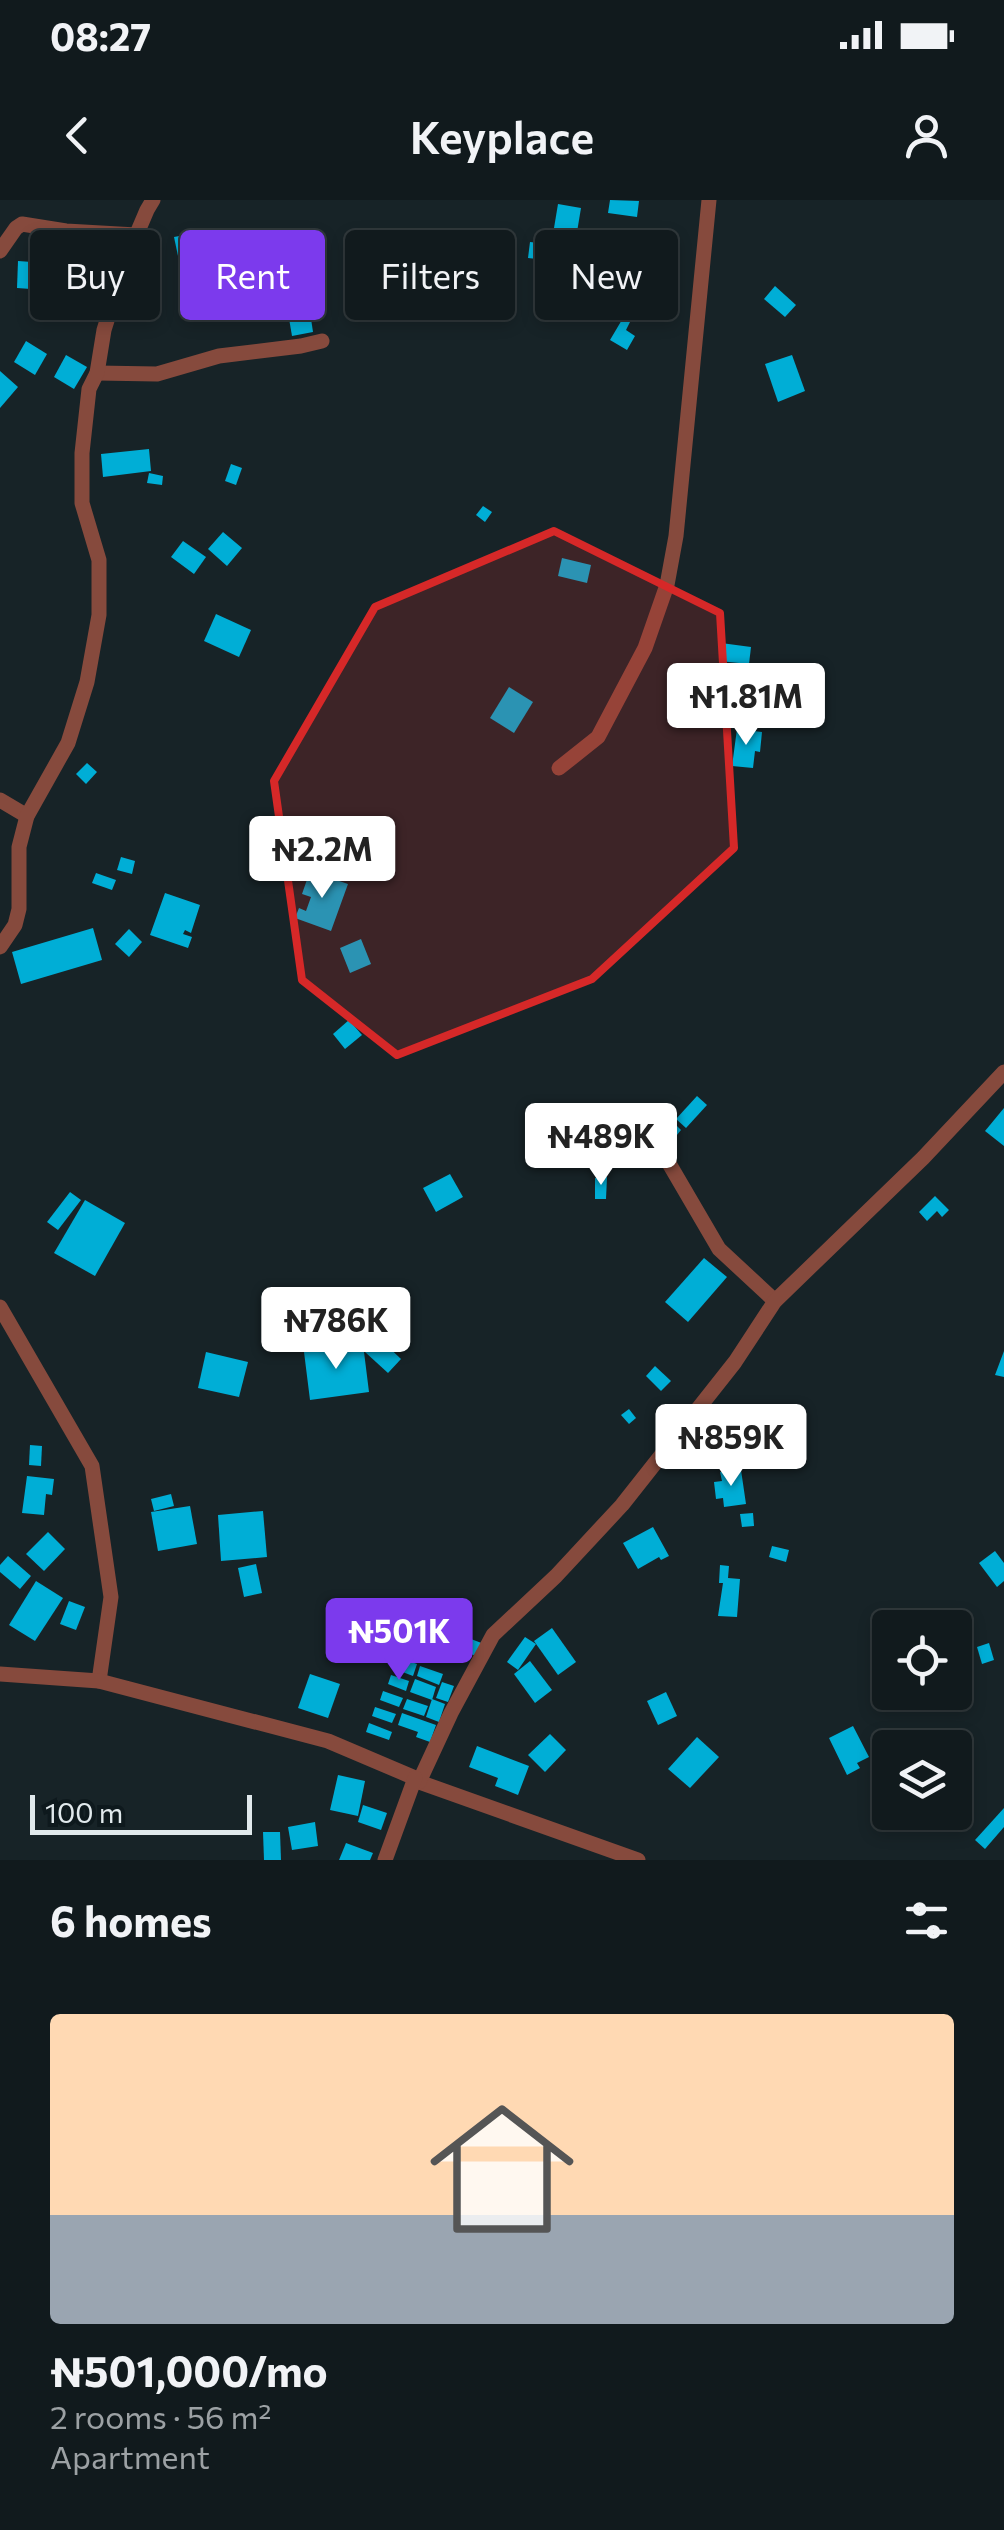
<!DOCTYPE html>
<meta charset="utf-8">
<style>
body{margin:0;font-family:Commissioner,sans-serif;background:#1e272a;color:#f1f3f6;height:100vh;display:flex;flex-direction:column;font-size:38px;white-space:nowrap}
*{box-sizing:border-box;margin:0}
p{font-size:32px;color:#9ca1a4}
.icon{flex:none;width:55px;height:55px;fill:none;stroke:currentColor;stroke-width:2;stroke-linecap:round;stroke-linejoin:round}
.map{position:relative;height:1660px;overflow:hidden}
.drawer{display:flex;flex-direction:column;background:#111a1d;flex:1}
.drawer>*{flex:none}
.top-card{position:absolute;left:30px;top:30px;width:945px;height:90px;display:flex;gap:20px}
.controls{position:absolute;left:872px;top:1410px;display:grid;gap:20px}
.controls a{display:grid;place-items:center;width:100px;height:100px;border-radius:10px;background:#111a1d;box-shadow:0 5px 15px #0003,0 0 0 2px #30383b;font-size:50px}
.scale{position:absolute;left:30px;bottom:25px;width:222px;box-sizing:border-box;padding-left:10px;border:5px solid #e1e9ec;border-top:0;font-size:28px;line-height:35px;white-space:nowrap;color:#e1e9ec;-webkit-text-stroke:8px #0e191d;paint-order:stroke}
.price{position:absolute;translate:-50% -85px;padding:0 22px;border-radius:10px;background:#fff;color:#222;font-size:32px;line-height:65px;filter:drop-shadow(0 2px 5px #0008)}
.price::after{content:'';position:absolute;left:50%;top:60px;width:30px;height:22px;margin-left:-15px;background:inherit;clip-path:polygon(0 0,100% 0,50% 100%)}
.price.selected{background:#7c3aed;color:#fff}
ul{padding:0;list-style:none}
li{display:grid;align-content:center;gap:20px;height:530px;padding:0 50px}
li span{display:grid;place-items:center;height:310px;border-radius:10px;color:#555}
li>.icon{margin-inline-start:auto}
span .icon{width:180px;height:180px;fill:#fffc;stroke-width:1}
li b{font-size:42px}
h2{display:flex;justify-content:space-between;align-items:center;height:120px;padding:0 50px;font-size:42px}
.chip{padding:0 35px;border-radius:10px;background:#111a1d;box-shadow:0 5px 15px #0003,0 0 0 2px #30383b;font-size:35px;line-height:90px}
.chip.selected{background:#7c3aed;color:#fff}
.status{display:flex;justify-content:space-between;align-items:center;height:70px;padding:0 50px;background:#111a1d;direction:ltr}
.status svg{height:28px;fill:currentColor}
header{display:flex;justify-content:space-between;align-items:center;height:130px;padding:0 50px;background:#111a1d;font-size:45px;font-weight:600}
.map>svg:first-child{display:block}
.building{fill:#00aed6}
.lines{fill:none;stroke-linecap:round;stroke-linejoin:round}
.street{stroke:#864a3d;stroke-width:15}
.marked{fill:#d62828;fill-opacity:0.2;stroke:#d62828;stroke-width:8;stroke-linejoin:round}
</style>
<div class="status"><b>08:27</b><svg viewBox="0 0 49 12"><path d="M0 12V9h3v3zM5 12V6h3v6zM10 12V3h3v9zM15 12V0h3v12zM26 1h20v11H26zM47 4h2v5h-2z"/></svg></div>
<header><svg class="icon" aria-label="back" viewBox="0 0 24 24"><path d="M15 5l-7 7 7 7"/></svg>Keyplace<svg class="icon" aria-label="person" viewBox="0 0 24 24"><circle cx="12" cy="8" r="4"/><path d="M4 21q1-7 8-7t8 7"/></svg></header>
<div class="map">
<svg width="1004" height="1660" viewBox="0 0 1004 1660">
<rect width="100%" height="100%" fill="#172327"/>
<!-- building -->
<g class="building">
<polygon points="610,0 639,1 637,17 608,13"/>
<polygon points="558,4 581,8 576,38 553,34"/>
<polygon points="190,34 198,72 182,75 174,37"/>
<polygon points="530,42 548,44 546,60 528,58"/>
<polygon points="18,61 60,64 58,91 17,88"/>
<polygon points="775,86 796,105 785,117 764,99"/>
<polygon points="307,92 313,132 292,136 285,95"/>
<polygon points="623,118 630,122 626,130 635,136 627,150 610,140"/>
<polygon points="26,141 47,154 35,175 14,162"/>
<polygon points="66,155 87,167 74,189 54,177"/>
<polygon points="792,155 805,191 778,202 765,164"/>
<polygon points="0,171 18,187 0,208"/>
<polygon points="149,249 151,271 103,277 101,254"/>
<polygon points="231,264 242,268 236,285 225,281"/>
<polygon points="149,273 163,276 162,285 147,283"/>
<polygon points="483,306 492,312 485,322 476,315"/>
<polygon points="223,332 242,348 227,366 208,349"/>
<polygon points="183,341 206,357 194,374 171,357"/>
<polygon points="562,358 591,365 587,383 558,376"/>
<polygon points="216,414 251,430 239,457 204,441"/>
<polygon points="721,443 751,447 749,464 719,461"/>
<polygon points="509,487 533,502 514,533 490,518"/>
<polygon points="737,529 762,532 760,552 755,551 753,568 732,566"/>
<polygon points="87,563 97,572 86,584 76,574"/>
<polygon points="121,657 135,661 132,674 117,670"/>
<polygon points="310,671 348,684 331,731 295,718 299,708 306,711 311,697 302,694"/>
<polygon points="96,673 116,680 112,690 92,683"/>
<polygon points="165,693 200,705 191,733 185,730 183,734 192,737 188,748 150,735"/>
<polygon points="93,728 102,760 21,784 12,752"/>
<polygon points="129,729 142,742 129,757 115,744"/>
<polygon points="361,739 371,764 350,773 340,748"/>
<polygon points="349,820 362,835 345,849 333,834"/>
<polygon points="697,896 707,905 686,928 676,919"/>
<polygon points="1004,908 1004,946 985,931"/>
<polygon points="666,918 671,922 663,933 657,928"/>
<polygon points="675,924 681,930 672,941 664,935"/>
<polygon points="450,974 463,997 436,1012 423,988"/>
<polygon points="607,977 606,999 595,999 595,978"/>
<polygon points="70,992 81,1000 58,1030 47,1022"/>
<polygon points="935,996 949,1010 942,1017 937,1011 927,1021 919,1012"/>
<polygon points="85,1000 125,1023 95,1076 54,1053"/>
<polygon points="704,1058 727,1077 688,1122 665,1102"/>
<polygon points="378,1137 401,1159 388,1173 365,1152"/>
<polygon points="363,1144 369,1192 310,1200 304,1152"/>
<polygon points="1004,1151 1004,1177 995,1175"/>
<polygon points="206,1152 248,1162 239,1197 198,1188"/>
<polygon points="655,1166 671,1181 661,1191 646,1176"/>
<polygon points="629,1209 636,1218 629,1224 621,1215"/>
<polygon points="30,1245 42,1246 41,1266 29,1265"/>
<polygon points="741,1270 746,1304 724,1307 723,1298 716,1299 714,1282 722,1281 720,1272"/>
<polygon points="27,1276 54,1279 52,1295 46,1294 44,1315 22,1313"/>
<polygon points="171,1294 174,1306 154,1311 151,1299"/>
<polygon points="190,1306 197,1344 158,1351 151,1312"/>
<polygon points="263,1311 267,1357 221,1361 218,1315"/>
<polygon points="753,1313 754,1326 742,1327 740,1314"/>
<polygon points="653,1327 669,1356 661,1360 659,1357 638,1369 623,1343"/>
<polygon points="48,1332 65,1349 44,1371 26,1354"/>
<polygon points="772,1346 789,1350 786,1362 769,1357"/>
<polygon points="995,1351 1004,1363 1004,1381 997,1387 979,1363"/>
<polygon points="8,1356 31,1376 20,1389 0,1372 0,1365"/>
<polygon points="256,1364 262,1393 244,1397 238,1368"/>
<polygon points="720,1365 729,1366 728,1378 740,1379 737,1417 718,1416 723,1383 719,1383"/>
<polygon points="36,1381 63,1398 35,1441 9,1425"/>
<polygon points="69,1401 85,1407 76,1430 60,1424"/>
<polygon points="552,1428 576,1462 558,1475 534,1441"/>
<polygon points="458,1434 484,1444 479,1457 459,1450 456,1459 441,1454 445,1445 453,1448"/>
<polygon points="424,1437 442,1443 435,1461 418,1454"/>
<polygon points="525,1437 536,1444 518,1470 507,1462"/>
<polygon points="989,1443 994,1460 982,1464 977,1447"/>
<polygon points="397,1457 417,1464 413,1476 392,1468"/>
<polygon points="530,1461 552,1490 535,1503 514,1474"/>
<polygon points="420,1466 443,1474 439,1485 417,1476"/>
<polygon points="310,1474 340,1484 328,1518 298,1508"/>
<polygon points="391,1475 409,1481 406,1491 388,1484"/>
<polygon points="415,1479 436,1487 432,1500 410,1492"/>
<polygon points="442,1482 454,1486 448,1502 436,1498"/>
<polygon points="383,1491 403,1498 399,1507 380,1500"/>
<polygon points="666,1492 677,1516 658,1525 647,1501"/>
<polygon points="407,1499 428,1506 424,1516 403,1509"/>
<polygon points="432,1499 445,1504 439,1522 426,1517"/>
<polygon points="375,1507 396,1514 392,1523 372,1516"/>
<polygon points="402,1513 436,1525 430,1542 416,1537 418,1532 398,1525"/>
<polygon points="369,1523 392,1532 389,1540 366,1532"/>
<polygon points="853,1526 869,1557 857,1563 860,1568 847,1575 829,1538"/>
<polygon points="550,1534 566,1550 545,1572 528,1555"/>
<polygon points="697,1537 719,1557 690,1588 668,1569"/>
<polygon points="477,1546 529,1566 518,1595 495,1586 498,1578 469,1567"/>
<polygon points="955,1564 968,1576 955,1590"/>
<polygon points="338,1575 365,1581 358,1616 330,1610"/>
<polygon points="363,1605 387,1613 381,1630 358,1622"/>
<polygon points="1004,1608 1004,1627 985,1649 975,1640"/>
<polygon points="315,1622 318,1646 292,1650 288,1627"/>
<polygon points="263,1632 280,1632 281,1660 264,1660"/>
<polygon points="346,1643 373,1653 370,1660 339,1660"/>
</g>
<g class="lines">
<!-- street -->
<g class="street">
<polyline points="0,51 16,28 22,24 66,31 136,35"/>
<polyline points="97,173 157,174 219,156 301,146 322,141"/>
<polyline points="559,568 598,537 645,448 667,385 676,336 709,0"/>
<polyline points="0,600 27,616"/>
<polyline points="0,747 15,725 19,709 19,647 27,616 68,543 87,482 99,415 99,360 82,303 82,253 89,189 97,173 104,130 127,57 147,10 153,0"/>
<polyline points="667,960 719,1049 775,1101"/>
<polyline points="0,1107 92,1266 111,1397 99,1481"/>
<polyline points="0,1474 99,1481 328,1541 415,1578 419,1582 638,1660"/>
<polyline points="419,1582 451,1513 493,1435 556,1376 622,1305 735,1162 775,1101 923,958 1004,872"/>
<polyline points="385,1660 415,1578"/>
</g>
</g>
<!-- marked area -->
<path class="marked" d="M 554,331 L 720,413 L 734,648 L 592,779 L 397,855 L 302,780 L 274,581 L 375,407 Z"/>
</svg>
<div class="controls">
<a><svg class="icon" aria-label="locate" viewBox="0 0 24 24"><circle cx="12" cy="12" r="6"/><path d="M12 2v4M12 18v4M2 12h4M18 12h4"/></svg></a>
<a><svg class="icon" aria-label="layers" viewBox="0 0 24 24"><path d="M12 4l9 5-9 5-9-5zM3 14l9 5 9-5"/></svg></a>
</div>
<div class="scale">100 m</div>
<b class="price" style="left:746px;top:548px">₦1.81M</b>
<b class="price" style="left:322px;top:701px">₦2.2M</b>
<b class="price" style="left:601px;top:988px">₦489K</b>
<b class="price" style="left:336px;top:1172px">₦786K</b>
<b class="price" style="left:731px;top:1289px">₦859K</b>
<b class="price selected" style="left:399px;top:1483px">₦501K</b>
<div class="top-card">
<a class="chip">Buy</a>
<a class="chip selected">Rent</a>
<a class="chip">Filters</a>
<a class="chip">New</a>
</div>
</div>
<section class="drawer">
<h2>6 homes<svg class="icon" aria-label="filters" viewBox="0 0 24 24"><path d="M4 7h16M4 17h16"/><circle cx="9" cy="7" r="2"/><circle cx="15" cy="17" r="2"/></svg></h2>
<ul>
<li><span style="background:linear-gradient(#ffd9b3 65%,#9aa5b1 0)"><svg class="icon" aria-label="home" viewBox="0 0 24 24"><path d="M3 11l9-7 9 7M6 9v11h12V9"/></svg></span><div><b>₦501,000/mo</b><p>2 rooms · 56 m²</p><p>Apartment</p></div></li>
</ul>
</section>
